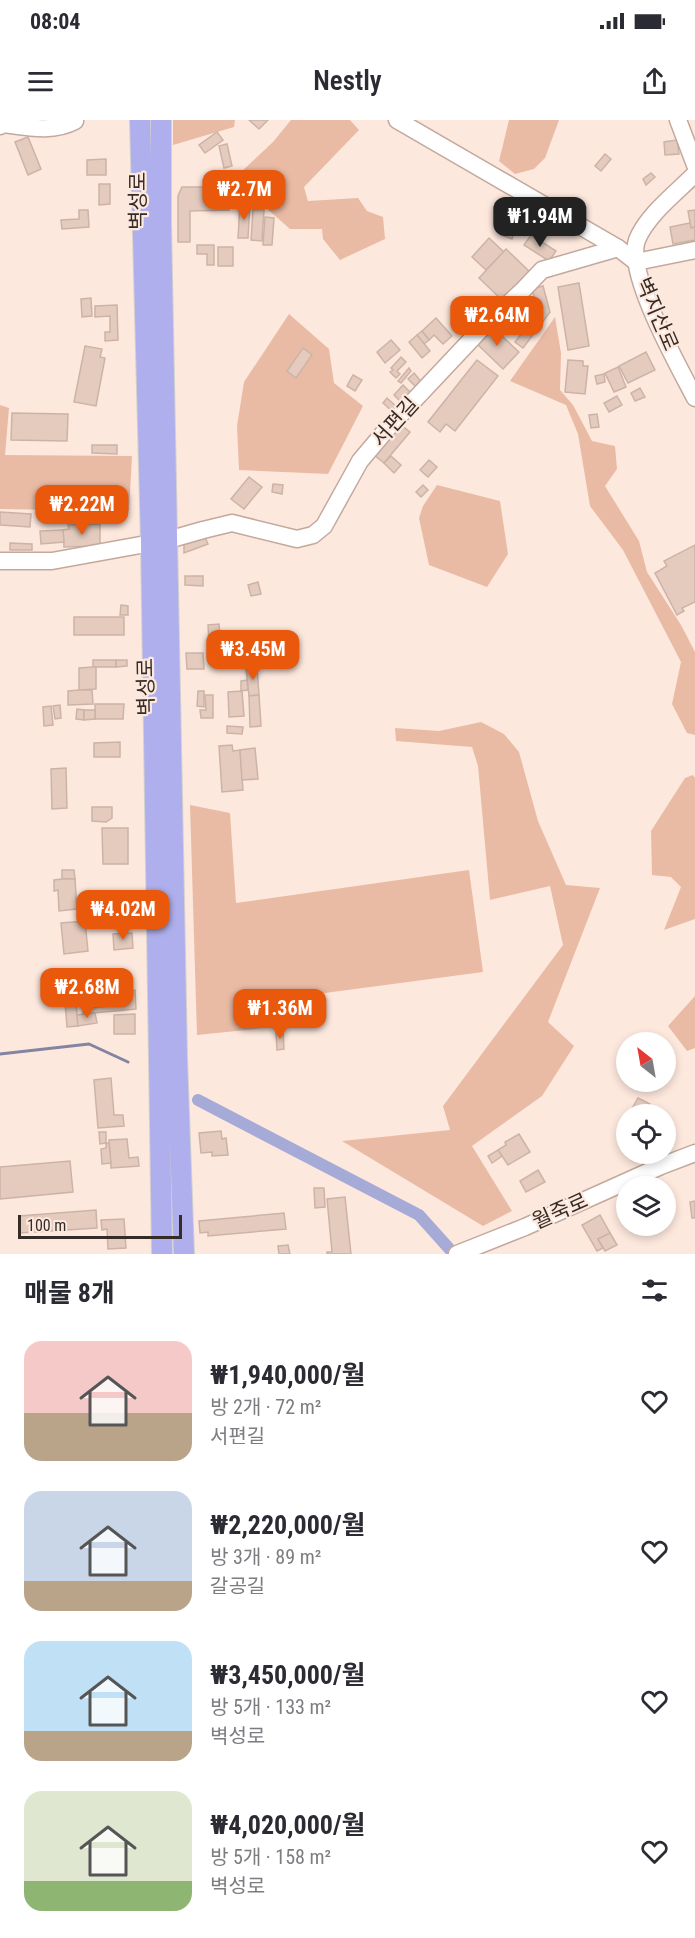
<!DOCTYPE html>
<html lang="ko">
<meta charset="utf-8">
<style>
body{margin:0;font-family:"Roboto Condensed","Noto Sans KR",sans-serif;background:#f2f2f3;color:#2b2b33;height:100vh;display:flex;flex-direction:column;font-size:22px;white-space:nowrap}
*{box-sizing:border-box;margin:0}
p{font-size:20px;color:#7c7c81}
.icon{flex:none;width:33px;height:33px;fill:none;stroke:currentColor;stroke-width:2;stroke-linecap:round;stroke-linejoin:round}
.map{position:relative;height:1134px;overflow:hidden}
.side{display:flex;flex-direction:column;background:#fff;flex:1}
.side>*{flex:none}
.needle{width:39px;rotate:329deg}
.buttons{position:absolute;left:616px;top:912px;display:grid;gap:12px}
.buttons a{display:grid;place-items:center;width:60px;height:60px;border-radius:50%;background:#fff;box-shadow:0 3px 9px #0003;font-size:30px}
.scale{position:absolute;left:18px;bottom:15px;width:164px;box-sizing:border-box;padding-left:6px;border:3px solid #362c27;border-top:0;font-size:16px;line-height:21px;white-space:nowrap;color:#362c27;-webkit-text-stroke:4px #fde8dd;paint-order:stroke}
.price{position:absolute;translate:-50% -51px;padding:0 14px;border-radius:12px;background:#ea580c;color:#fff;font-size:20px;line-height:39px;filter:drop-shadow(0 2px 3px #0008)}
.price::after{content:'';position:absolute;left:50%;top:36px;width:18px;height:14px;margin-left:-9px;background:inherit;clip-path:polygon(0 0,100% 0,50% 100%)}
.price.active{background:#222;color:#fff}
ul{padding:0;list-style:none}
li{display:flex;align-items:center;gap:18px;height:150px;padding:0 24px}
li span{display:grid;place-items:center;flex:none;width:168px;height:120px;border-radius:18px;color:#555}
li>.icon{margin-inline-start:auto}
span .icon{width:72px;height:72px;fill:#fffc;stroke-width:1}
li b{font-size:26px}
h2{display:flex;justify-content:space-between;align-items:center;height:72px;padding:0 24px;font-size:26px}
.status{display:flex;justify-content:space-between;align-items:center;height:42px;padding:0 30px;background:#fff;direction:ltr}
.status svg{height:16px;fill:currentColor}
header{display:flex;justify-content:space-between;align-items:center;height:78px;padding:0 24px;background:#fff;font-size:27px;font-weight:600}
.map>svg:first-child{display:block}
.green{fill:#eabba4}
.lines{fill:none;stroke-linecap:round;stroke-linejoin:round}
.stream{stroke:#8484a2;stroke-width:3}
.canal{stroke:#a6aad7;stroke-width:12}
.building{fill:#e5cbbe;stroke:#cdb3a7;stroke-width:1.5}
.minor-casing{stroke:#c3a99d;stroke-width:19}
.major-casing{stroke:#d3d1cf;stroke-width:22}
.minor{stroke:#fff;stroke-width:16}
.major{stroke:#afafed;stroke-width:20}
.labels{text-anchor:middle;stroke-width:4.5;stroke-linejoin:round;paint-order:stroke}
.street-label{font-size:21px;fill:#362c27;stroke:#fde8dd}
</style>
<div class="status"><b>08:04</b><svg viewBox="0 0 49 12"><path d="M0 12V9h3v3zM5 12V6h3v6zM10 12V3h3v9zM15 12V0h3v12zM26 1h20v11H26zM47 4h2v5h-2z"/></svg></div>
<header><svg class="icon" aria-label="menu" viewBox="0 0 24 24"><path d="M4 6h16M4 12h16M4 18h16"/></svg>Nestly<svg class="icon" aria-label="share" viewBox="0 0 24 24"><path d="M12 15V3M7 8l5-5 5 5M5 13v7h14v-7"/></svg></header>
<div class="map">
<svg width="695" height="1134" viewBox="0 0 695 1134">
<rect width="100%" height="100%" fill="#fde8dd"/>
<!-- green -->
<g class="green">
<polygon points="173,0 235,0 234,7 173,25"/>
<polygon points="291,0 350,0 359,10 304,67 308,81 358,78 367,91 383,97 385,119 340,140 323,119 322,109 290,109 247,71 241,52 273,22"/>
<polygon points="509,0 559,0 545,38 534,49 515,54 499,41"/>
<polygon points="289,194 329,229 334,263 363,286 328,354 239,350 237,306 244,262"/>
<polygon points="555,197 561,233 560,270 573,285 592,321 615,326 617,349 605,366 639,421 647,452 681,505 695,532 695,615 687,613 672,584 681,542 623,430 590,386 578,314 566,285 510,261"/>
<polygon points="0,285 9,288 5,335 132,336 129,391 0,389"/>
<polygon points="437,365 500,381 508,434 487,467 429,445 419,398 423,386"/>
<polygon points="481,602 504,614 519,632 538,701 566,765 600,768 548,902 574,926 542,976 472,1026 512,1091 483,1106 342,1021 450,1010 443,986 563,825 550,766 490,780 478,646 472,627 396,621 395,608 439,611"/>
<polygon points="693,655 695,658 695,799 664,810 681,767 671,757 652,755 651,711 685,658"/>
<polygon points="190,685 230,693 236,783 469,750 483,852 310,875 313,903 197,915"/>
<polygon points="695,876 695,928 687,931 668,906"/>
</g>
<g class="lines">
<!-- stream -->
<polyline class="stream" points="0,934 89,924 128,942"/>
<!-- canal -->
<polyline class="canal" points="198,980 419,1095 454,1134"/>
</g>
<!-- building -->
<g class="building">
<polygon points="249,0 268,0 259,9"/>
<polygon points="217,12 223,20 205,33 199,25"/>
<polygon points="28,17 41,49 28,55 15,22"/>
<polygon points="677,20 679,34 665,35 664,22"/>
<polygon points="227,24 232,46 224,48 219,26"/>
<polygon points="605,34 611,39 601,51 595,46"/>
<polygon points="106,39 106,55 87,55 87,40"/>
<polygon points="651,53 655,57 646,65 643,59"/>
<polygon points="99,64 110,64 110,84 99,85"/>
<polygon points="182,67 214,67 214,74 229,74 229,90 190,91 190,122 178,122 178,76"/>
<polygon points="240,84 250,84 248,118 238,118"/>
<polygon points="79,90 88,90 89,107 62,109 61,100 79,99"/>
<polygon points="253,90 264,90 262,121 251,120"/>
<polygon points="695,90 695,107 691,108 688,91"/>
<polygon points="265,97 274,98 272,125 263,125"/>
<polygon points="506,103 516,106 512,119 502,115"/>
<polygon points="690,103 691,108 695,107 695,120 673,124 670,107"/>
<polygon points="531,115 556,131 549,141 524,125"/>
<polygon points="489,118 504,132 486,150 472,137"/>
<polygon points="197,125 214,125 214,145 207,145 207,134 197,134"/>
<rect x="218" y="127" width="15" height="19"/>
<polygon points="506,129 530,152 502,180 479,158"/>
<polygon points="579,163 589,226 568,230 558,167"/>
<polygon points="543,166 550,192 523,228 515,222 538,192 532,169"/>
<polygon points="91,178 92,196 82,197 81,179"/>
<polygon points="117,185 118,220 105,221 105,212 110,212 110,196 95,197 95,186"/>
<polygon points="436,198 452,216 443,224 434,215 429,220 422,211"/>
<polygon points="491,206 519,232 503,249 475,222"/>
<polygon points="422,211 429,220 424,224 417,215"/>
<polygon points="417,215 430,231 422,238 409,222"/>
<polygon points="391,220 400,230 385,243 377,232"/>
<polygon points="85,226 102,229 100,237 105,238 96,286 74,282"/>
<polygon points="303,228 312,235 296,258 287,251"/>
<polygon points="646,232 655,250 628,263 619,246"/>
<polygon points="401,237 406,242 397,251 400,254 396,258 390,252 393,250 391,248"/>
<polygon points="477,240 498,256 455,311 446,304 440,312 428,302"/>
<polygon points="568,240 583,241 583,246 588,246 585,274 565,272"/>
<polygon points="618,247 626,267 614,272 605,253"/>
<polygon points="409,248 411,251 401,263 398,261"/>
<polygon points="414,253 423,264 418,269 408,259"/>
<polygon points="604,254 605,262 597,264 595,256"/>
<polygon points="353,255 362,260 355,271 347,266"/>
<polygon points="403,265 412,274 402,283 394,275"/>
<polygon points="640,268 645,277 635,281 631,273"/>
<polygon points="617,276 622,285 609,292 604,283"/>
<polygon points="387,278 398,288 394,293 383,283"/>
<polygon points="12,293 68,294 67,321 11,320"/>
<polygon points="597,294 599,307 591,308 589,295"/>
<polygon points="400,304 410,312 384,343 374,335"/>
<polygon points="92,325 117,325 117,334 92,333"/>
<polygon points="391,336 401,345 394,353 384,343"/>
<polygon points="429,340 437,347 428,357 420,350"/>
<polygon points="249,357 262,367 244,389 231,379"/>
<polygon points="273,364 283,365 282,374 272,372"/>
<polygon points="423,365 428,370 421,377 416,372"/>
<polygon points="0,392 31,394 30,407 0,405"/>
<polygon points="100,404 100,426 64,427 63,410 69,409 68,405"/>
<polygon points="63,410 64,422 41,424 40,411"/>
<polygon points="204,415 208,424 184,433 184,422"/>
<polygon points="10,423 32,424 32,430 10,430"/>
<polygon points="695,425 695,482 682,488 684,491 677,495 655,453 667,446 664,441"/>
<polygon points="185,456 203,456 203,466 185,465"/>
<polygon points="258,462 261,474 251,476 248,465"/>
<polygon points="121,485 128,486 128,495 120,495"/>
<rect x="74" y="497" width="50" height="18"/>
<polygon points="219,504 220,517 216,518 217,524 209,524 208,505"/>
<polygon points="186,533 203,533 204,549 187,549"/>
<polygon points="240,537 241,546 229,547 228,539"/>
<rect x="93" y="540" width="23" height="7"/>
<polygon points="116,540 127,540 127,546 116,547"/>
<polygon points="93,547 96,547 96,569 79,570 79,548"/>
<polygon points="257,547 259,575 249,576 246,548"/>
<polygon points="247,560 248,570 241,571 241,561"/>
<polygon points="79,570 92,570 93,584 68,585 68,571"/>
<polygon points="198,571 204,571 204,587 197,586"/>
<polygon points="242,571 244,596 229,597 228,572"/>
<polygon points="205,575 213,575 213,598 201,598 200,590 206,590"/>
<polygon points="259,575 261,606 250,607 249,576"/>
<polygon points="95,584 124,584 123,599 95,599"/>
<polygon points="60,585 61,598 55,599 53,586"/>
<polygon points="51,586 53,605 44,606 43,587"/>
<polygon points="77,589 84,590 84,600 76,599"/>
<polygon points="84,590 95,590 95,599 84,600"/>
<polygon points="227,606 243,607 242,614 227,613"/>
<polygon points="120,622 120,637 94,637 94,623"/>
<polygon points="232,625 233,631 240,630 243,670 222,672 219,626"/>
<polygon points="255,628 258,659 242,660 240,630"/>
<polygon points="66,648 67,688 52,689 51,649"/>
<polygon points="92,687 112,687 112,698 106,702 92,701"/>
<polygon points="102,708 128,708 128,744 103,744"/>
<polygon points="62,750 74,750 75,759 62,759"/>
<polygon points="62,759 75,759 77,789 59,791 58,770 54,771 54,760"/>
<polygon points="132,773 133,786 108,789 107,776"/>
<polygon points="87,777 88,788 77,789 76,778"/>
<polygon points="85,801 88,831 64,834 61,803"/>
<polygon points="132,813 133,828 114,830 113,814"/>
<polygon points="75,868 78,906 67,907 64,869"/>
<polygon points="135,870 136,889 83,894 83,889 109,886 108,873"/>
<polygon points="95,893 97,903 78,906 77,895"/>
<polygon points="135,894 135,914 114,914 114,895"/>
<polygon points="283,911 284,929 277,930 276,912"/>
<polygon points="111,958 114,995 123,995 124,1006 98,1008 94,960"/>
<polygon points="638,978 650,984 645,994 629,994"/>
<polygon points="221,1011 222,1019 226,1018 228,1035 212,1036 212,1032 201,1033 199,1013"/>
<polygon points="99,1012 106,1012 106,1023 100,1024"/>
<polygon points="519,1014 530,1032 508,1045 498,1030 506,1025 505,1022"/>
<polygon points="127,1019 129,1038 138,1037 139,1046 111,1048 109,1020"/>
<polygon points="106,1023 109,1023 111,1043 102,1044 101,1029 106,1028"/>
<polygon points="498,1030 502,1036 492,1043 488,1036"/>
<polygon points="70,1041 73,1072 0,1079 0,1047"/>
<polygon points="538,1050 545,1062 526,1072 520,1061"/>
<polygon points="314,1068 324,1068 325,1087 315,1088"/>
<polygon points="345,1077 351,1134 327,1134 327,1132 332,1132 327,1079"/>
<polygon points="695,1081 695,1098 692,1098 690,1082"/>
<polygon points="96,1090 97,1108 20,1113 19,1096"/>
<polygon points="284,1093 286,1109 208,1116 208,1112 200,1113 199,1101"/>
<polygon points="600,1095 610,1113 598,1119 603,1128 597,1131 582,1105"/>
<polygon points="124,1099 126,1128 108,1129 107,1109 102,1110 101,1100"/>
<polygon points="610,1113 617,1125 605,1131 598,1119"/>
<polygon points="288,1125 290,1134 279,1134 278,1126"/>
</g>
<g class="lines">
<!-- minor casing -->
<g class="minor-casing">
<g id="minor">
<polyline points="397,0 618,128 636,142"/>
<polyline points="678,0 695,45"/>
<path d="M 0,6 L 3,4 C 27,7 53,13 75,1"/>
<path d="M 695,54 C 677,72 647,95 637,120 C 625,152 679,247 695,278"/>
<polyline points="636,142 695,130"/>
<polyline points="0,441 52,441 168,420 203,410 232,403 297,419 313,415 324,406 360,341 387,309 484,206 522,171 542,150 618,128"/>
<polyline points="457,1134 525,1107 661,1046 695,1033"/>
</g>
</g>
<!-- major casing -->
<g class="major-casing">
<g id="major">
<polyline points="140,0 151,423 162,1134"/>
<polyline points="161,0 161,103 177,937 184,1134"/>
</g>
</g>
<!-- minor -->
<use href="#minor" class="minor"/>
<!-- major -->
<use href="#major" class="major"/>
</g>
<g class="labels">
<!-- street labels -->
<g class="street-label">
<text transform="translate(138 81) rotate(-90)" y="7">벽성로</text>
<text transform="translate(657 194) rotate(67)" y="7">벽지산로</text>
<text transform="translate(395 302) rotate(-48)" y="7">서편길</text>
<text transform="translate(146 567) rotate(-91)" y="7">벽성로</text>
<text transform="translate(560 1091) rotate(-24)" y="7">월죽로</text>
</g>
</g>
</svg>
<div class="buttons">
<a><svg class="needle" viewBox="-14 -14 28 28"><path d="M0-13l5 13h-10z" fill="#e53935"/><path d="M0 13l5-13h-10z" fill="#7c7c81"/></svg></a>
<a><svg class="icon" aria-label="locate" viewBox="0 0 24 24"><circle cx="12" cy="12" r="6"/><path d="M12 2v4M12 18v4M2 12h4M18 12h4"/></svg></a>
<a><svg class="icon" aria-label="layers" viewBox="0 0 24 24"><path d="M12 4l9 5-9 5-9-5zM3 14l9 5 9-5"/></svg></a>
</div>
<div class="scale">100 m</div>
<b class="price" style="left:244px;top:101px">₩2.7M</b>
<b class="price active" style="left:540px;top:128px">₩1.94M</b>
<b class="price" style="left:497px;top:227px">₩2.64M</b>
<b class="price" style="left:82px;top:416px">₩2.22M</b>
<b class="price" style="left:253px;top:561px">₩3.45M</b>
<b class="price" style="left:123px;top:821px">₩4.02M</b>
<b class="price" style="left:87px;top:899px">₩2.68M</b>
<b class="price" style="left:280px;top:920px">₩1.36M</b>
</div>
<section class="side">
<h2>매물 8개<svg class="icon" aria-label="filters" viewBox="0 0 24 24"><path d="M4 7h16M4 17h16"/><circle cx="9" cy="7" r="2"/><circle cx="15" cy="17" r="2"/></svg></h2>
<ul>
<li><span style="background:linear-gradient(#f6c9c9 60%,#b9a48a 0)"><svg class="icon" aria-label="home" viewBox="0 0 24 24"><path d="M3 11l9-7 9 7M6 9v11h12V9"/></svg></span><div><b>₩1,940,000/월</b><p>방 2개 · 72 m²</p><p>서편길</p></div><svg class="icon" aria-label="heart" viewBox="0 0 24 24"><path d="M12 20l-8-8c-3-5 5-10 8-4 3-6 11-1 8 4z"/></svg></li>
<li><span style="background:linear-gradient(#c9d6e8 75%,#b9a48a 0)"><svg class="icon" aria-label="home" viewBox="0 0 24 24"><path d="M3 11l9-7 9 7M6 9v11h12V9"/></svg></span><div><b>₩2,220,000/월</b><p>방 3개 · 89 m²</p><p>갈공길</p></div><svg class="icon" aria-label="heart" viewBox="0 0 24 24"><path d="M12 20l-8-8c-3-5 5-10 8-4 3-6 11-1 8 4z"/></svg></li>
<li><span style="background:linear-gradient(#bfe0f5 75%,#b9a48a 0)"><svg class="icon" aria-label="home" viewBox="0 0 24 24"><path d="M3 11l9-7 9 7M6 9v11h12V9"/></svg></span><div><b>₩3,450,000/월</b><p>방 5개 · 133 m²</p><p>벽성로</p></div><svg class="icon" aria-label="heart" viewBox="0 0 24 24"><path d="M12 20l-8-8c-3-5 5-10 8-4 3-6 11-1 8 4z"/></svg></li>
<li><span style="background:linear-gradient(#dfe7d0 75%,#8fb573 0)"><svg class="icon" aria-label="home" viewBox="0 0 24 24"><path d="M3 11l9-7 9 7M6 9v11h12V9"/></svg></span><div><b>₩4,020,000/월</b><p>방 5개 · 158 m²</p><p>벽성로</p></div><svg class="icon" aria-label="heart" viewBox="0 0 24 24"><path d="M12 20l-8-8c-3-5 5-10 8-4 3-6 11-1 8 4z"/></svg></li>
</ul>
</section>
